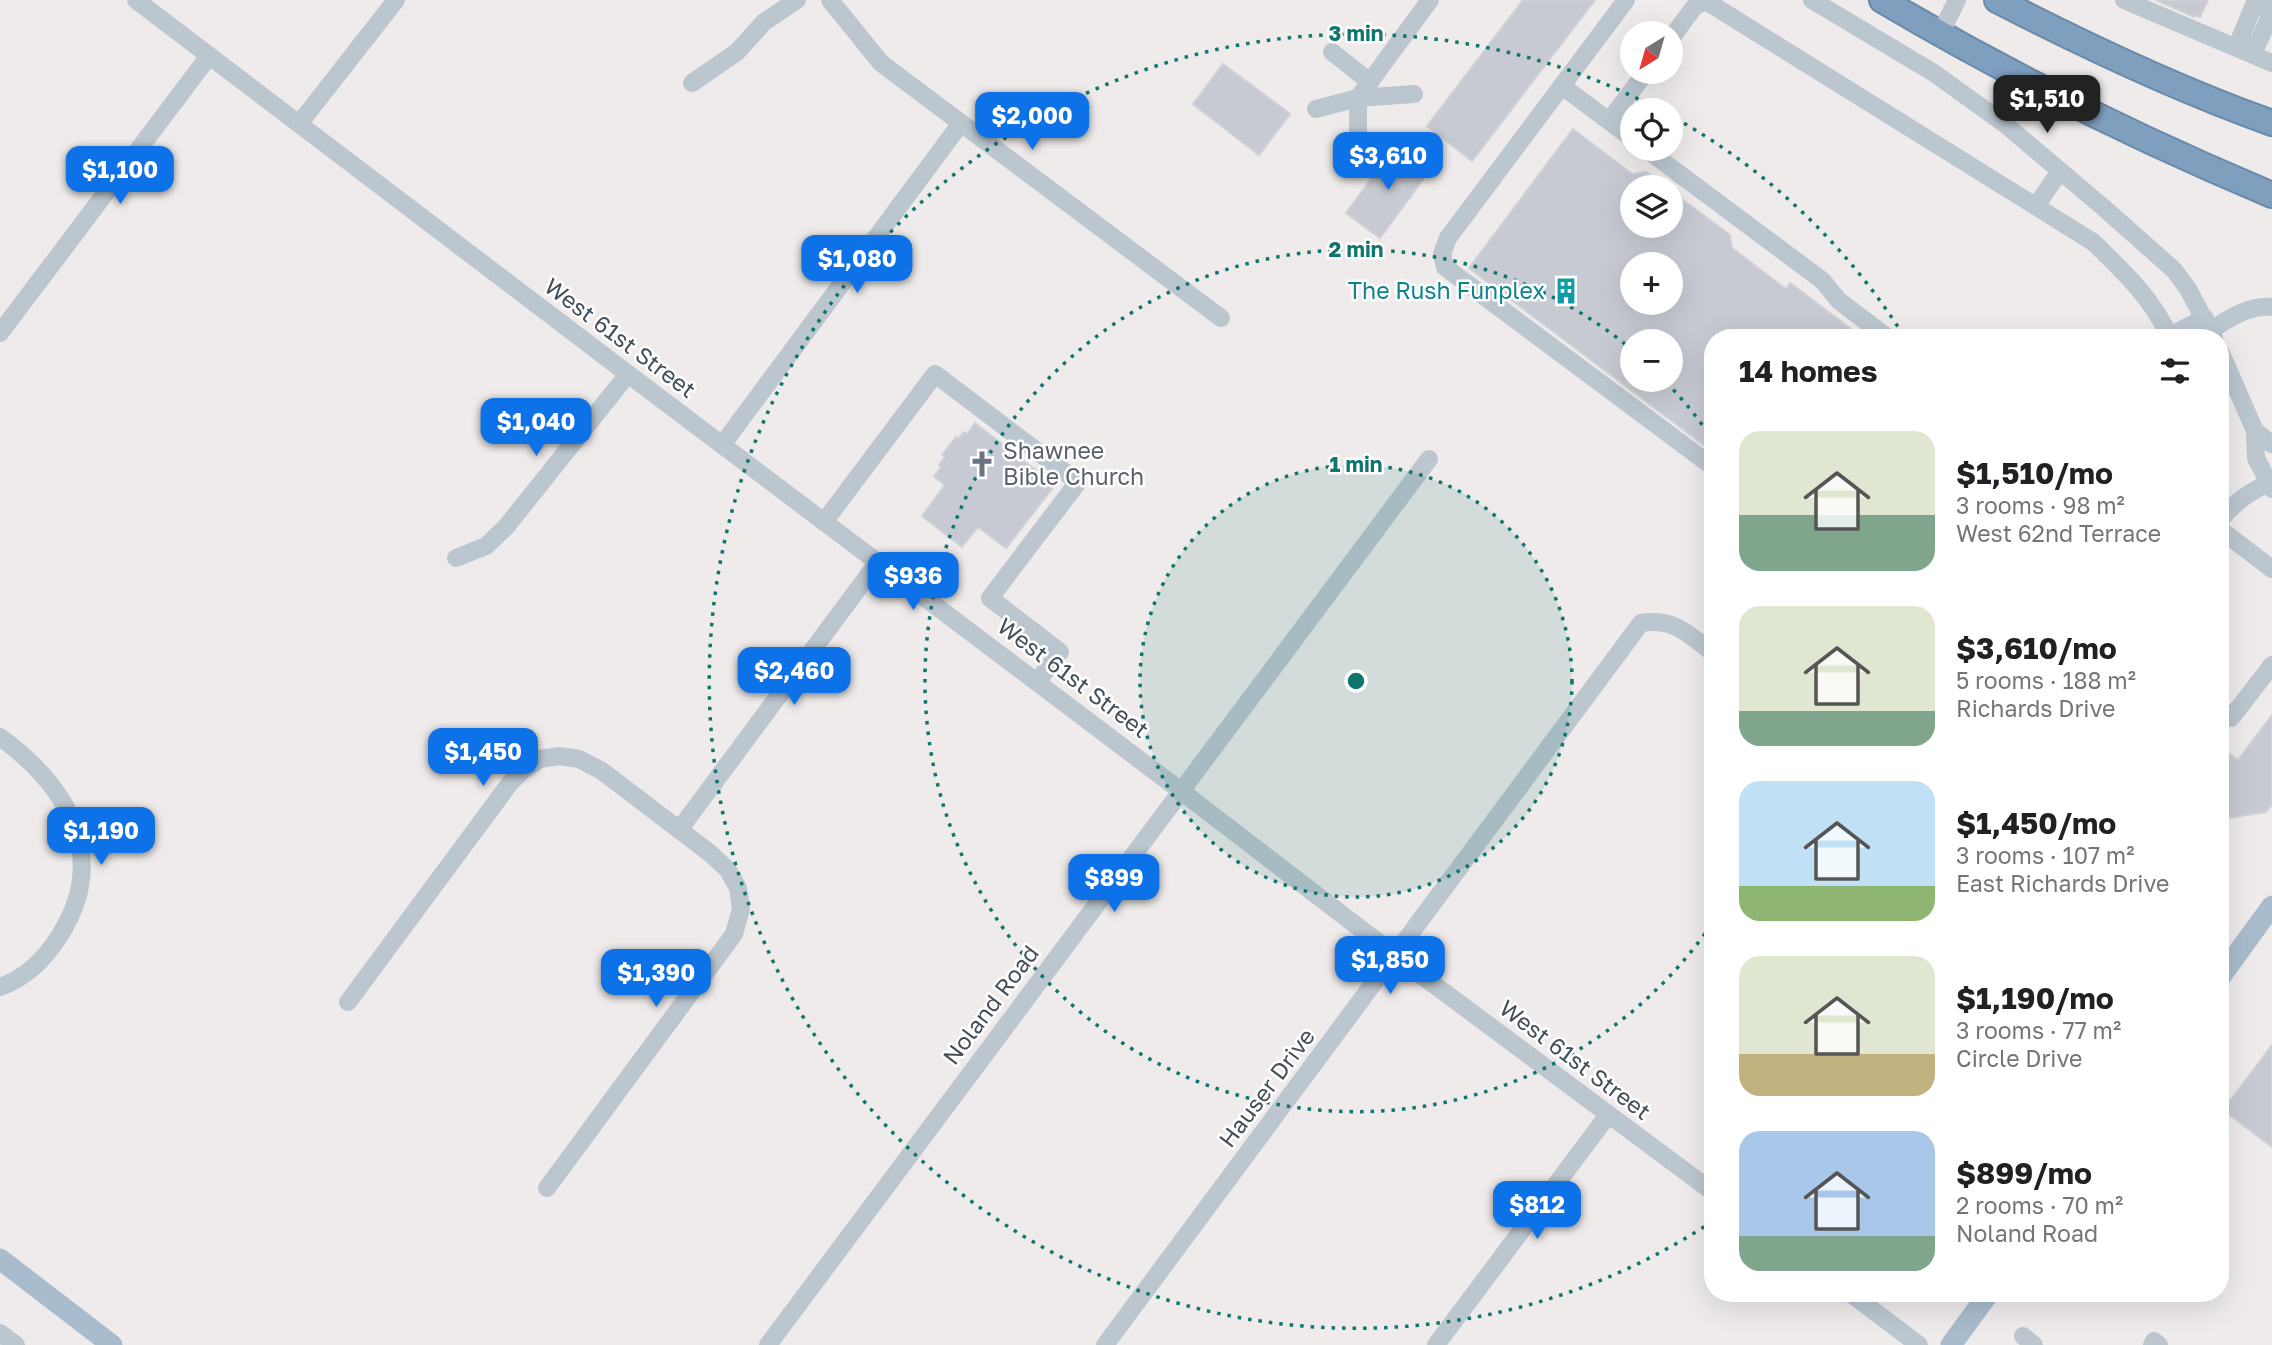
<!DOCTYPE html>
<meta charset="utf-8">
<style>
body{margin:0;font-family:"Golos Text",sans-serif;background:#f2f2f2;color:#202124;height:100vh;display:flex;flex-direction:column;font-size:26px;white-space:nowrap}
*{box-sizing:border-box;margin:0}
p{font-size:23px;color:#757577}
.icon{flex:none;width:38px;height:38px;fill:none;stroke:currentColor;stroke-width:2;stroke-linecap:round;stroke-linejoin:round}
.map{position:relative;flex:1;overflow:hidden}
.details{position:absolute;left:1704px;top:329px;width:525px;height:973px;display:flex;flex-direction:column;background:#fff;border-radius:28px;box-shadow:0 7px 28px #0002}
.details>*{flex:none}
.needle{width:46px;rotate:217deg}
.tools{position:absolute;left:1620px;top:21px;display:grid;gap:14px}
.tools a{display:grid;place-items:center;width:63px;height:63px;border-radius:50%;background:#fff;box-shadow:0 7px 28px #0002;font-size:35px}
.price{position:absolute;translate:-50% -60px;padding:0 16px;border-radius:14px;background:#0d71e7;color:#fff;font-size:23px;line-height:46px;filter:drop-shadow(0 2px 4px #0008)}
.price::after{content:'';position:absolute;left:50%;top:42px;width:21px;height:16px;margin-left:-10px;background:inherit;clip-path:polygon(0 0,100% 0,50% 100%)}
.price.active{background:#222;color:#fff}
ul{padding:0;list-style:none}
li{display:flex;align-items:center;gap:21px;height:175px;padding:0 35px}
li span{display:grid;place-items:center;flex:none;width:196px;height:140px;border-radius:21px;color:#555}
li>.icon{margin-inline-start:auto}
span .icon{width:84px;height:84px;fill:#fffc;stroke-width:1}
li b{font-size:30px}
h2{display:flex;justify-content:space-between;align-items:center;height:84px;padding:0 35px;font-size:30px}
.map>svg:first-child{display:block}
.building{fill:#c7cad2;stroke:#cfd1d8;stroke-width:2;fill-rule:evenodd}
.lines{fill:none;stroke-linecap:round;stroke-linejoin:round}
.highway-casing{stroke:#6a8aaa;stroke-width:28}
.minor{stroke:#bbc6cf;stroke-width:18}
.major{stroke:#a8bccd;stroke-width:21}
.highway{stroke:#7f9fbf;stroke-width:24}
.ring{fill:none;stroke:#0f766e;stroke-width:3.5;stroke-dasharray:3.5 7}
.labels{text-anchor:middle;stroke-width:5;stroke-linejoin:round;paint-order:stroke}
.culture-label{font-size:23px;fill:#0d838f;stroke:#fff;text-anchor:end}
.street-label{font-size:23px;fill:#434f5a;stroke:#fff}
.worship-label{font-size:23px;fill:#5b616d;stroke:#fff;text-anchor:start}
.centre{fill:#0f766e;stroke:#fff;stroke-width:3.5}
.ring-label{font-size:21px;text-anchor:middle;font-weight:bold;fill:#0f766e;stroke:#fff;stroke-width:5;stroke-linejoin:round;paint-order:stroke}
</style>
<div class="map">
<svg width="2272" height="1345" viewBox="0 0 2272 1345">
<rect width="100%" height="100%" fill="#efebeb"/>
<!-- building -->
<g class="building">
<polygon points="1523,0 1595,0 1472,161 1427,126"/>
<polygon points="2156,0 2208,0 2200,17 2195,15 2194,17"/>
<polygon points="1223,64 1290,114 1259,155 1193,104"/>
<path d="M 1573,129 L 1632,174 L 1646,172 L 1666,187 L 1633,187 L 1633,226 L 1671,226 L 1671,191 L 1730,235 L 1732,248 L 1786,289 L 1790,283 L 1863,338 L 1713,338 L 1713,452 L 1469,268 ZM 1633,264 L 1671,264 L 1671,303 L 1633,303 ZM 1633,341 L 1671,341 L 1671,380 L 1633,380 Z"/>
<polygon points="1396,145 1430,170 1380,238 1346,213"/>
<polygon points="975,423 1055,485 1006,548 978,527 962,547 922,516 945,485 934,476 941,467 939,465 945,457 942,455 956,437 958,439 964,432 967,434"/>
<polygon points="2272,715 2272,804 2266,812 2221,819 2221,748 2238,760"/>
<polygon points="2272,1045 2272,1147 2223,1110"/>
</g>
<g class="lines">
<!-- highway casing -->
<g class="highway-casing">
<g id="highway">
<path d="M 1882,0 C 2007,74 2138,139 2272,195"/>
<path d="M 1997,0 C 2086,46 2177,89 2272,123"/>
</g>
</g>
<!-- minor -->
<g class="minor">
<polyline points="136,0 628,374 1181,791 1413,969 1713,1192"/>
<polyline points="830,0 881,63 1221,318"/>
<polyline points="1626,0 1448,238 1442,254 1445,267 1713,467"/>
<polyline points="1812,0 1934,73 2006,125 2104,208 2174,270 2188,289 2214,338"/>
<polyline points="2124,0 2272,63"/>
<polyline points="1940,34 1957,0"/>
<path d="M 1671,38 L 1695,6 L 1706,1 L 2093,242 C 2123,271 2153,299 2170,338"/>
<polyline points="2239,41 2256,47 2269,19 2268,6 2256,0"/>
<polyline points="2239,41 2256,0"/>
<polyline points="1332,52 1370,82"/>
<polyline points="692,83 737,52 764,22 797,0"/>
<polyline points="1562,86 1633,139"/>
<polyline points="1358,98 1430,0"/>
<polyline points="1316,109 1358,98 1414,94"/>
<polyline points="1609,121 1646,72"/>
<polyline points="299,124 396,0"/>
<polyline points="1358,149 1358,98"/>
<polyline points="1646,149 1823,281 1838,300 1888,338"/>
<polyline points="2036,206 2060,171"/>
<path d="M 2211,330 C 2230,318 2249,305 2272,307"/>
<polyline points="0,333 209,56"/>
<polyline points="2169,336 2205,318"/>
<polyline points="2221,353 2255,431 2256,458 2272,489"/>
<polyline points="2255,431 2272,444"/>
<polyline points="722,445 961,123"/>
<path d="M 2221,519 C 2235,501 2252,491 2272,481"/>
<polyline points="824,522 935,374 1078,482 990,598 1060,652 1037,682"/>
<polyline points="2221,530 2272,569"/>
<polyline points="456,558 486,546 506,527 628,374"/>
<polyline points="2221,711 2231,718 2272,665"/>
<path d="M 0,737 C 67,786 110,856 60,935 C 45,959 26,978 0,987"/>
<polyline points="679,830 878,562"/>
<polyline points="348,1002 510,783 523,770 540,759 559,756 579,759 602,771 711,854 728,870 738,888 741,909 734,934 547,1188"/>
<polyline points="1850,1293 1919,1345"/>
<polyline points="0,1333 16,1345"/>
<polyline points="2023,1336 2034,1345"/>
<polyline points="768,1345 1429,459"/>
<path d="M 1105,1345 L 1641,623 C 1675,618 1688,634 1713,653"/>
<polyline points="1436,1345 1608,1115"/>
<polyline points="2152,1345 2154,1341 2159,1345"/>
</g>
<!-- major -->
<g class="major">
<polyline points="2221,976 2272,906"/>
<polyline points="0,1259 112,1345"/>
<polyline points="1951,1345 1989,1293"/>
</g>
<!-- highway -->
<use href="#highway" class="highway"/>
</g>
<!-- distance rings -->
<circle cx="1356" cy="681" r="216" fill="#0f766e" fill-opacity=".12"/>
<g class="ring">
<circle cx="1356" cy="681" r="216"/>
<path d="M1711 925A431 431 0 1 1 1630 348M1666 382A431 431 0 0 1 1711 437"/>
<path d="M1713 1221A647 647 0 1 1 1660 110M1675 118A647 647 0 0 1 1902 333"/>
</g>
<!-- icons -->
<defs>
<g id="building-bare" transform="scale(2.1)"><path d="M-4-6H4V6H1V3H-1V6H-4ZM-2.5-4.3h1.7v1.8h-1.7ZM.8-4.3h1.7v1.8H.8ZM-2.5-1h1.7V.8h-1.7ZM.8-1h1.7V.8H.8Z" fill="#0f9aa8" stroke="#fff" stroke-width="2.5" paint-order="stroke"/></g>
<g id="church-bare" transform="scale(2.1)"><path d="M-1.2-6h2.4v3.5h3.3v2.4h-3.3V6h-2.4V-.1h-3.3v-2.4h3.3Z" fill="#6b7280" stroke="#fff" stroke-width="2.5" paint-order="stroke"/></g>
</defs>
<g fill-rule="evenodd">
<use href="#building-bare" x="1566" y="291"/>
<use href="#church-bare" x="982" y="464"/>
</g>
<g class="labels">
<!-- culture labels -->
<g class="culture-label">
<text x="1545" y="299">The Rush Funplex</text>
</g>
<!-- street labels -->
<g class="street-label">
<text transform="translate(620 338) rotate(37)" y="8">West 61st Street</text>
<text transform="translate(1073 678) rotate(37)" y="8">West 61st Street</text>
<text transform="translate(991 1005) rotate(-53)" y="8">Noland Road</text>
<text transform="translate(1575 1060) rotate(37)" y="8">West 61st Street</text>
<text transform="translate(1267 1088) rotate(-53)" y="8">Hauser Drive</text>
</g>
<!-- worship labels -->
<g class="worship-label">
<text x="1003" y="459">Shawnee<tspan x="1003" dy="26">Bible Church</tspan></text>
</g>
</g>
<circle cx="1356" cy="681" r="10" class="centre"/>
<g class="ring-label">
<text x="1356" y="41">3 min</text>
<text x="1356" y="257">2 min</text>
<text x="1356" y="472">1 min</text>
</g>
</svg>
<div class="tools">
<a><svg class="needle" viewBox="-14 -14 28 28"><path d="M0-13l5 13h-10z" fill="#e53935"/><path d="M0 13l5-13h-10z" fill="#757577"/></svg></a>
<a><svg class="icon" aria-label="locate" viewBox="0 0 24 24"><circle cx="12" cy="12" r="6"/><path d="M12 2v4M12 18v4M2 12h4M18 12h4"/></svg></a>
<a><svg class="icon" aria-label="layers" viewBox="0 0 24 24"><path d="M12 4l9 5-9 5-9-5zM3 14l9 5 9-5"/></svg></a>
<a>+</a>
<a>−</a>
</div>
<b class="price active" style="left:2047px;top:135px">$1,510</b>
<b class="price" style="left:1032px;top:152px">$2,000</b>
<b class="price" style="left:1388px;top:192px">$3,610</b>
<b class="price" style="left:120px;top:206px">$1,100</b>
<b class="price" style="left:857px;top:295px">$1,080</b>
<b class="price" style="left:536px;top:458px">$1,040</b>
<b class="price" style="left:913px;top:612px">$936</b>
<b class="price" style="left:794px;top:707px">$2,460</b>
<b class="price" style="left:483px;top:788px">$1,450</b>
<b class="price" style="left:101px;top:867px">$1,190</b>
<b class="price" style="left:1114px;top:914px">$899</b>
<b class="price" style="left:1390px;top:996px">$1,850</b>
<b class="price" style="left:656px;top:1009px">$1,390</b>
<b class="price" style="left:1537px;top:1241px">$812</b>
<section class="details">
<h2>14 homes<svg class="icon" aria-label="filters" viewBox="0 0 24 24"><path d="M4 7h16M4 17h16"/><circle cx="9" cy="7" r="2"/><circle cx="15" cy="17" r="2"/></svg></h2>
<ul>
<li><span style="background:linear-gradient(#dfe7d0 60%,#7fa58c 0)"><svg class="icon" aria-label="home" viewBox="0 0 24 24"><path d="M3 11l9-7 9 7M6 9v11h12V9"/></svg></span><div><b>$1,510/mo</b><p>3 rooms · 98 m²</p><p>West 62nd Terrace</p></div></li>
<li><span style="background:linear-gradient(#dfe7d0 75%,#7fa58c 0)"><svg class="icon" aria-label="home" viewBox="0 0 24 24"><path d="M3 11l9-7 9 7M6 9v11h12V9"/></svg></span><div><b>$3,610/mo</b><p>5 rooms · 188 m²</p><p>Richards Drive</p></div></li>
<li><span style="background:linear-gradient(#bfe0f5 75%,#8fb573 0)"><svg class="icon" aria-label="home" viewBox="0 0 24 24"><path d="M3 11l9-7 9 7M6 9v11h12V9"/></svg></span><div><b>$1,450/mo</b><p>3 rooms · 107 m²</p><p>East Richards Drive</p></div></li>
<li><span style="background:linear-gradient(#dfe7d0 70%,#c2b280 0)"><svg class="icon" aria-label="home" viewBox="0 0 24 24"><path d="M3 11l9-7 9 7M6 9v11h12V9"/></svg></span><div><b>$1,190/mo</b><p>3 rooms · 77 m²</p><p>Circle Drive</p></div></li>
<li><span style="background:linear-gradient(#a9c7e8 75%,#7fa58c 0)"><svg class="icon" aria-label="home" viewBox="0 0 24 24"><path d="M3 11l9-7 9 7M6 9v11h12V9"/></svg></span><div><b>$899/mo</b><p>2 rooms · 70 m²</p><p>Noland Road</p></div></li>
</ul>
</section>
</div>
